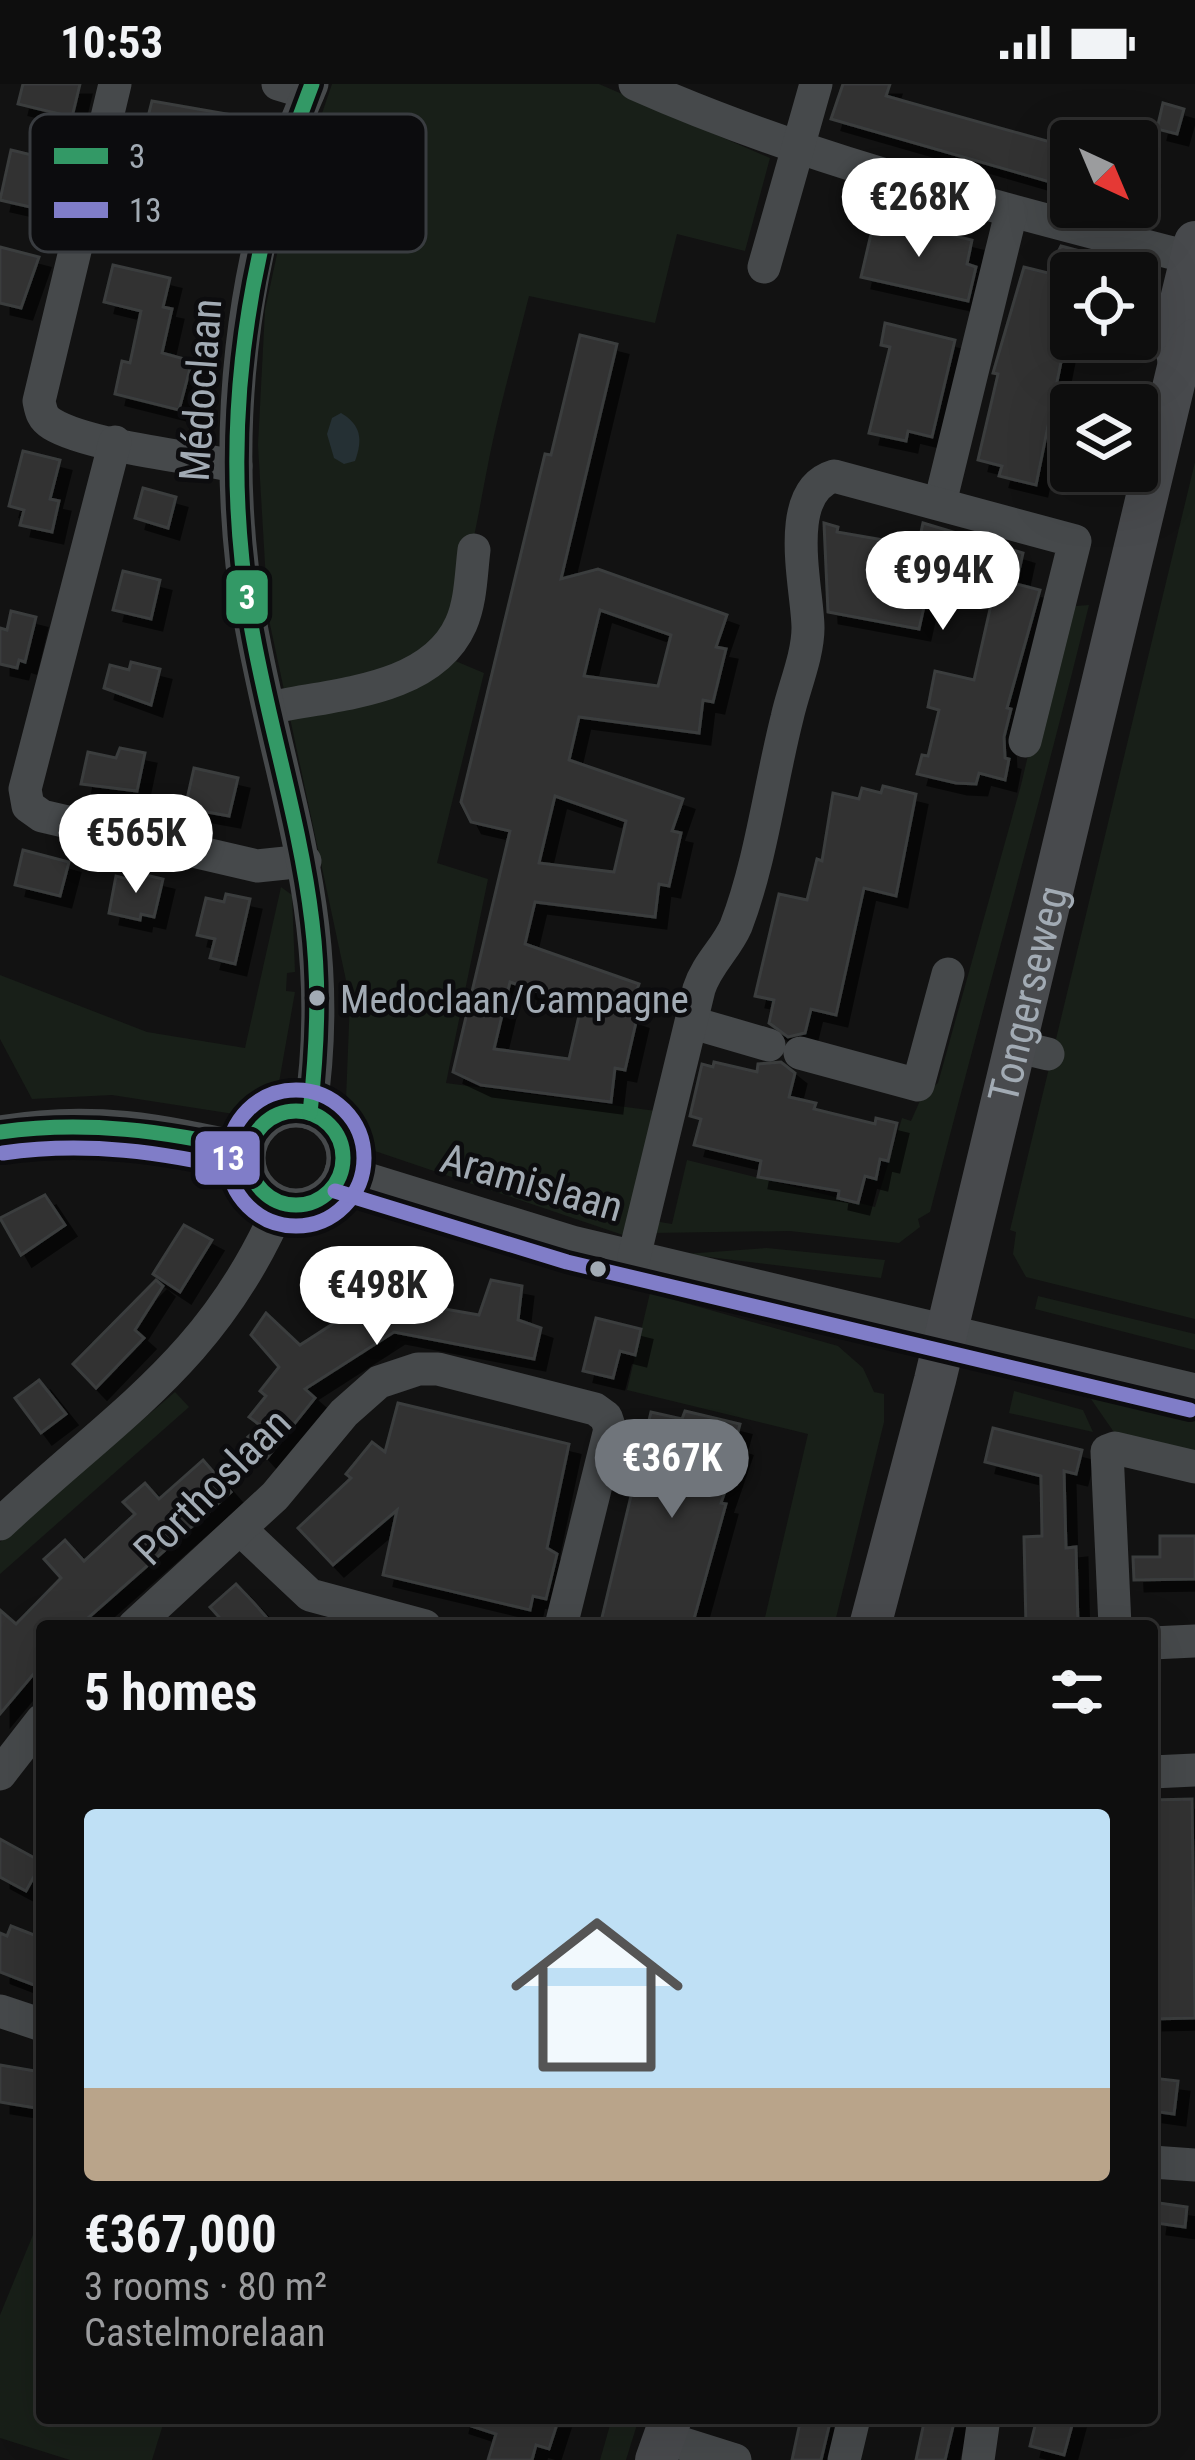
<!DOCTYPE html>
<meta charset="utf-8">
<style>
body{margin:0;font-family:"Roboto Condensed",sans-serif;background:#171717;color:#f1f3f6;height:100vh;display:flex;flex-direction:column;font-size:45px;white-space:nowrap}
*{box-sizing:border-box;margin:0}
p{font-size:39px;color:#9b9c9e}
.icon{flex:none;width:66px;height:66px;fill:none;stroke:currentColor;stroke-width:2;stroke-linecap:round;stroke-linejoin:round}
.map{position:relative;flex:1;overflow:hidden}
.details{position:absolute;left:36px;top:1536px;width:1122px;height:804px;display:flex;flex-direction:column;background:#0e0e0e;border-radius:12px;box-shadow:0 12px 48px #0002,0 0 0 3px #2e2e2e}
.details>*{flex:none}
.needle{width:78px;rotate:136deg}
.controls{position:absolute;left:1050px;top:36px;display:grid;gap:24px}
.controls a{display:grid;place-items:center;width:108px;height:108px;border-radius:12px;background:#0e0e0e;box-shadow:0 12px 48px #0002,0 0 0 3px #2e2e2e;font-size:60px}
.price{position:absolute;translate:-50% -102px;padding:0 27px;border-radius:42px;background:#fff;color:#222;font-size:39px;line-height:78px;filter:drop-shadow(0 3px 6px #0008)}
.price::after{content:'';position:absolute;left:50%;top:72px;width:36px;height:27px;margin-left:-18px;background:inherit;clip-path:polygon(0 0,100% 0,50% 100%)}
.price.active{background:#70757b;color:#fff}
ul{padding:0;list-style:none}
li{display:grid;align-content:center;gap:24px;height:636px;padding:0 48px}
li span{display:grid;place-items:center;height:372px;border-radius:12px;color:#555}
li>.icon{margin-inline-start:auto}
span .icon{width:216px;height:216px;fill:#fffc;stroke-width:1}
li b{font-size:51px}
h2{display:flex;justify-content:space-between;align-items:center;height:144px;padding:0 48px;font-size:51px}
.status{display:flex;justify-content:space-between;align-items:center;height:84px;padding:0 60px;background:#0e0e0e;direction:ltr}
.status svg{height:33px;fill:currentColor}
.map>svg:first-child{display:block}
.green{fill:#181f18}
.water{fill:#253034}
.building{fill:#313133;stroke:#3a3d3e;stroke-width:3;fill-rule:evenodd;filter:url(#shadow)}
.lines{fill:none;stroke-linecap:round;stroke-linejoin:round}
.minor{stroke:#46494b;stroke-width:33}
.major{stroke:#484a4d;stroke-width:42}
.bus-1-casing{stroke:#0c0c0e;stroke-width:24}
.bus-2-casing{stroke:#0c0c0e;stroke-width:24}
.bus-1{stroke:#396;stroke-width:15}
.bus-2{stroke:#807dc8;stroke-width:15}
.bus-dot{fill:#a2abb4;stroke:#0c0c0e;stroke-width:4.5}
.labels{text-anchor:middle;stroke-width:9;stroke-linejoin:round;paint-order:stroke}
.bus-label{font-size:39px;fill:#a2abb4;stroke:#0c0c0e;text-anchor:start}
.street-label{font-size:42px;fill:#a2abb4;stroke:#0c0c0e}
.key{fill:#0c0c0e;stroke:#393c40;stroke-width:3}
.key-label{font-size:33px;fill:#a2abb4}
.line-badge{stroke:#0c0c0e;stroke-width:4.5}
.badge-label{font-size:33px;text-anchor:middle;font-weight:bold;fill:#fff}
</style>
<div class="status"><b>10:53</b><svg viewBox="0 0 49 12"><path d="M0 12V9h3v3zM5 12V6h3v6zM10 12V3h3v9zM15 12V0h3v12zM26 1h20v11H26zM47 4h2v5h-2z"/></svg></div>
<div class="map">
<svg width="1195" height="2376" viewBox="0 0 1195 2376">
<defs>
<filter id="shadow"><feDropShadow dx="11" dy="11" stdDeviation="0" flood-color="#0009"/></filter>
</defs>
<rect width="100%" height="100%" fill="#121212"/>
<!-- green -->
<g class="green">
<path d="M 332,0 L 599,0 L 770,74 L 745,167 L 677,150 L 655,239 L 529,212 C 517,260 504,307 493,356 C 477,429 471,501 434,568 L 484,589 L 437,779 L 488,795 L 446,999 L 656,1027 L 623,1151 L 366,1064 L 346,1016 L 350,915 L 268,531 L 258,361 L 265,226 L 282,147 Z"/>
<polygon points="1195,378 1195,1235 1026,1193 1013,1170 1016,1148 1010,1146"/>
<path d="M 1089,521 C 1039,725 982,925 930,1128 L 918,1135 L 920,1143 L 899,1159 L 790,1147 L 651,1149 L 654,1137 L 672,1140 L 687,1076 L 875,1123 L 902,1034 L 911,1037 L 923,1010 L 938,999 L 1021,701 L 1063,523 Z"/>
<polygon points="281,803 292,811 295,888 287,889 286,907 295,908 278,1004 234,1030 112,1011 32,1015 0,955 0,891 147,948 245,964"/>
<polygon points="767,1164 885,1176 881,1194 684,1170"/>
<polygon points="650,1209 838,1262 863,1284 874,1308 884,1310 884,1338 834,1542 763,1542 808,1350 627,1306"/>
<polygon points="1038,1212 1195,1250 1195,1266 1035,1225"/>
<polygon points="1021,1281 1195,1323 1195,1373 1118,1354 1091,1315 1018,1296"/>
<polygon points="1014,1307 1083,1326 1093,1348 1009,1329"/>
<polygon points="175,1308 189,1323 0,1490 0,1458"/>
<polygon points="42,2129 42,2334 165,2334 152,2376 70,2376 0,2354 0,2231"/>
<polygon points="612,2334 639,2334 626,2376 600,2376"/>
</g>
<!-- water -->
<path class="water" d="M 341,329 C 361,341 363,355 355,377 L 344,380 L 334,374 L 327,350 L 332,334 Z"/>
<!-- building -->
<g class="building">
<polygon points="23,0 80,0 72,33 18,20"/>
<polygon points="843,0 890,0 886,12 1061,61 1071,66 1071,104 831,35"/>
<polygon points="152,17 232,31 223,71 143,53"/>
<polygon points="1163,19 1184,25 1177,50 1157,45"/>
<polygon points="11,66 61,78 56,99 46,96 39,125 0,116"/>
<polygon points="875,133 972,156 967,180 976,183 968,217 861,193"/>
<polygon points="1061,162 1084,168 1079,189 1071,189 1071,229 1036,401 999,392 1002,382 978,376 998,290 993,289 1024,183 1048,189"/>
<polygon points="0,163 39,173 21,224 0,219"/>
<polygon points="113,181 170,194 163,223 172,225 162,269 192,277 179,326 115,310 122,277 130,279 141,227 104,218"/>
<polygon points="885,239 955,256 932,353 908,347 906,357 869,349 890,263 881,261"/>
<path d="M 580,251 L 617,260 L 561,495 L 598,485 L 727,531 L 716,563 L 726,565 L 713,618 L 703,616 L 699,649 L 579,633 L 569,676 L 683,715 L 672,747 L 681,749 L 669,802 L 659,800 L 655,833 L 535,818 L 525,860 L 639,900 L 628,931 L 637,934 L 625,986 L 615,984 L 611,1018 L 481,1001 L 453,988 L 510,747 L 471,738 L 461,718 L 545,370 L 551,371 ZM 600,526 L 671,551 L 658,602 L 584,592 ZM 555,712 L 626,737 L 614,788 L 539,779 ZM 510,898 L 581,923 L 569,975 L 494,965 Z"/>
<polygon points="23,367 60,376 50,415 59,417 52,448 20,441 24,426 9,422"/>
<polygon points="143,404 176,413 168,444 135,434"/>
<polygon points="824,439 838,443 837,448 918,462 923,439 1023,469 1016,500 1040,506 1007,624 1011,625 1004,653 1005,674 1009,675 1005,696 979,689 976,700 956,699 917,690 922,671 928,672 939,626 928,623 935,587 974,596 995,503 932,487 919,545 828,528"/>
<polygon points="123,487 160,496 151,535 113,526"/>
<polygon points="11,527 36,533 25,578 19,576 17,584 0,580 0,544 7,546"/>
<polygon points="131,578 160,585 151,621 104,604 110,581 129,586"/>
<polygon points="120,664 145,669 137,707 81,700 88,668 116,674"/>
<polygon points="194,684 238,694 229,732 185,724"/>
<polygon points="883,702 916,710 896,812 864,804 836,931 811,925 805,949 788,953 769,939 774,916 755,912 779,810 807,816 817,775 822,777 833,709 859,715 862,704 881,709"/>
<polygon points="23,766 69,778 60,812 15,801"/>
<polygon points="137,789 163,795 154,833 141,830 140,836 109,829 116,792 135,797"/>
<polygon points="226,810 250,815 235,880 210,874 215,855 197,851 206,814 224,818"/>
<polygon points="714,978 757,988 758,980 781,978 795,989 789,1013 816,1019 814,1025 875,1040 876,1034 897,1039 888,1077 880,1075 876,1095 865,1092 858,1119 838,1114 839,1107 758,1093 761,1077 694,1061 701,1035 690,1032 702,980 713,983"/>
<polygon points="45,1111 65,1141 21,1171 0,1134"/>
<polygon points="184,1141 212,1156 180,1208 153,1190"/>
<polygon points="156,1196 163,1202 135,1246 144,1254 96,1304 73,1280"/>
<polygon points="491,1196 522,1202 518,1236 541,1244 534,1275 394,1248 305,1305 315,1314 267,1374 248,1353 261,1342 249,1333 266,1312 260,1307 279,1283 251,1251 266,1229 300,1261 376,1212 397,1208 399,1217 479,1231"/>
<polygon points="596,1234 641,1245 635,1271 620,1267 613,1294 583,1287"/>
<polygon points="39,1296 66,1330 41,1349 15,1314"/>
<polygon points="398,1319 569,1360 547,1464 557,1470 546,1515 533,1512 530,1526 383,1491 397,1426 333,1481 298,1444 351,1394 346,1390 372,1358 385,1368"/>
<polygon points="685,1327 740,1340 735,1359 741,1361 721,1419 726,1420 692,1542 600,1542 651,1328 682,1335"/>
<polygon points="993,1344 1082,1366 1076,1390 1064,1387 1066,1464 1076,1463 1078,1542 1026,1542 1024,1453 1042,1452 1041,1392 985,1378"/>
<polygon points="203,1376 231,1408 79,1542 42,1542 42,1580 0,1630 0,1526 16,1540 61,1494 44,1475 65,1456 84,1477 135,1430 123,1418 145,1399 159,1415"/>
<polygon points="1160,1452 1195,1452 1195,1495 1134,1496 1133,1473 1160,1473"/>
<polygon points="236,1500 254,1519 274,1542 227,1542 210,1523"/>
<polygon points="1192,1715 1195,1934 1152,1935 1152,1716"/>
<polygon points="0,1755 42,1778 26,1807 0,1793"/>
<polygon points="11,1842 42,1854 42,1904 0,1888 0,1849 7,1852"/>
<polygon points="0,1981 41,1988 42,2025 0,2018"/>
<polygon points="1152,1994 1178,1997 1174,2030 1152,2027"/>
<polygon points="1159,2119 1187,2123 1185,2143 1156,2139"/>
<polygon points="460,2334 559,2334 549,2365 536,2361 532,2376 488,2376 496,2350 459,2338"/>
<polygon points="801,2334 831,2334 821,2376 792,2376"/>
<polygon points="925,2334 955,2334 945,2376 916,2376"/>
<polygon points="1037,2334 1074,2334 1064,2371 1030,2362"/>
</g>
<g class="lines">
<!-- minor -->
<g class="minor">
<path d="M 115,0 L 39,317 C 41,327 42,334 52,340 C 88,362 191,373 236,382"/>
<polyline points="278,0 308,9"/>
<path d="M 635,0 C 815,80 1005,125 1195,175"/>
<polyline points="764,183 816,0"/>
<polyline points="115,358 25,705 28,722 42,732 257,782 305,777"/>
<polyline points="940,419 1011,129"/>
<path d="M 269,624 C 332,610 431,608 461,540 C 471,517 471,490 474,466"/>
<polyline points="693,939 769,961"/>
<polyline points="1015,962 1048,970"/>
<polyline points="800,969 918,1001 948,890"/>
<circle cx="296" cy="1074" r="47"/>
<path d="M 310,1029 C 339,841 282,715 250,536 C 219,358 239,166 312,0"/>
<path d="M 0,1048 C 92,1032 160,1046 249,1066"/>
<polyline points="341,1087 572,1158 1195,1306"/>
<path d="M 634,1173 L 699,905 C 707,880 726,865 736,842 C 761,777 770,701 787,634 C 793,606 808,572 808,544 C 808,506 781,408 834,392 L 1075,457 L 1025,657"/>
<path d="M 0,1440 C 117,1330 214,1276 281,1119"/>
<polyline points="240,1445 310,1511 425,1542"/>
<polyline points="134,1542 275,1412 344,1329 379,1298 418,1285 438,1285 595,1325 606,1333 610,1345 561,1542"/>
<polyline points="1115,1542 1107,1367 1115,1364 1195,1383"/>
<polyline points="1152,1559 1195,1557"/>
<polyline points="1152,1688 1195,1686"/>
<polyline points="0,1690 42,1636"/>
<polyline points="0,1927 42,1941"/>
<polyline points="1152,2078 1195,2081"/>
<polyline points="665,2354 735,2376"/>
<polyline points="844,2376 854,2334"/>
<polyline points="978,2376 984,2334"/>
</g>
<!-- major -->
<g class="major">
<polyline points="1179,279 1173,249 1195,158"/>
<path id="s1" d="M 870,1542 L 935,1296 L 1179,279 L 1195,256"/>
<polyline points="656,2376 671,2334"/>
</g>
<!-- bus-1 casing -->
<g class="bus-1-casing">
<g id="bus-1">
<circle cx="296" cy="1074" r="47"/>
<path d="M 310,1029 C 317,965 320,903 312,838 C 300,736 267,637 250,535 C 219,351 244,172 312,0"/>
<path d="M 0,1048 C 86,1036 165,1047 249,1066"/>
</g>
</g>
<!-- bus-2 casing -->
<g class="bus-2-casing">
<g id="bus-2">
<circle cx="296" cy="1074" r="68"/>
<path d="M 3,1069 C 86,1057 163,1068 244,1087"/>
<polyline points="335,1107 567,1178 1190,1326"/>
</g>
</g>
<!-- bus-1 -->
<use href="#bus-1" class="bus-1"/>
<!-- bus-2 -->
<use href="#bus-2" class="bus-2"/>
</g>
<!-- markers -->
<g class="bus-dot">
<circle cx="317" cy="914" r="10"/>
<circle cx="598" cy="1185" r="10"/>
</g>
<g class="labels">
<!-- bus labels -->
<g class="bus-label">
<text x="340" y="929">Medoclaan/Campagne</text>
</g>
<!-- street labels -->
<g class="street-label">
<text transform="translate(200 306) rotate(-86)" y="15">Médoclaan</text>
<text dy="15" stroke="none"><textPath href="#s1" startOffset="651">Tongerseweg</textPath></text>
<text transform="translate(532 1098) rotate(16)" y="15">Aramislaan</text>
<text transform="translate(212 1402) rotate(-45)" y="15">Porthoslaan</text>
</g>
</g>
<!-- legend -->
<rect x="30" y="30" width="396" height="138" rx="18" class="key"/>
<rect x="54" y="64" width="54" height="16" fill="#396"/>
<rect x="54" y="118" width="54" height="16" fill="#807dc8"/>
<g class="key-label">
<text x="129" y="84">3</text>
<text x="129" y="138">13</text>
</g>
<g class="line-badge">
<rect x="224" y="484" width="46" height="58" rx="12" fill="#396"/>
<rect x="193" y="1045" width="69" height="58" rx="12" fill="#807dc8"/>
</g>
<g class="badge-label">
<text x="247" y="525">3</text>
<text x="228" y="1086">13</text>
</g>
</svg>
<div class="controls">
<a><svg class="needle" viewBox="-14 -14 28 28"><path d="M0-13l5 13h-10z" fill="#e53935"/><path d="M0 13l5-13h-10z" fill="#9b9c9e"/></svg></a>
<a><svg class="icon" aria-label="locate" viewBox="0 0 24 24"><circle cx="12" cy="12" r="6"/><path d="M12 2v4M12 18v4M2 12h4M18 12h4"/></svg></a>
<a><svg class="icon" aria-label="layers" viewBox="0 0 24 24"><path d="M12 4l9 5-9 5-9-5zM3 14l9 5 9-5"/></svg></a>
</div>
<b class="price" style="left:919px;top:176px">€268K</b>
<b class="price" style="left:943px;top:549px">€994K</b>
<b class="price" style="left:136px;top:812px">€565K</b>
<b class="price" style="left:377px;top:1264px">€498K</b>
<b class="price active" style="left:672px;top:1437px">€367K</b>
<section class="details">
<h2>5 homes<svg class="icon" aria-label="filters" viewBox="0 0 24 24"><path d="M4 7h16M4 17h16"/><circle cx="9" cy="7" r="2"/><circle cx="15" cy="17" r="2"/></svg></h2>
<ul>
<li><span style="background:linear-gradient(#bfe0f5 75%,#b9a48a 0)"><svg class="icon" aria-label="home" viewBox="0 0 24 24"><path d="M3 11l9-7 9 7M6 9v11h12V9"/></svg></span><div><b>€367,000</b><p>3 rooms · 80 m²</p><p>Castelmorelaan</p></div></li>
</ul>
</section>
</div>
